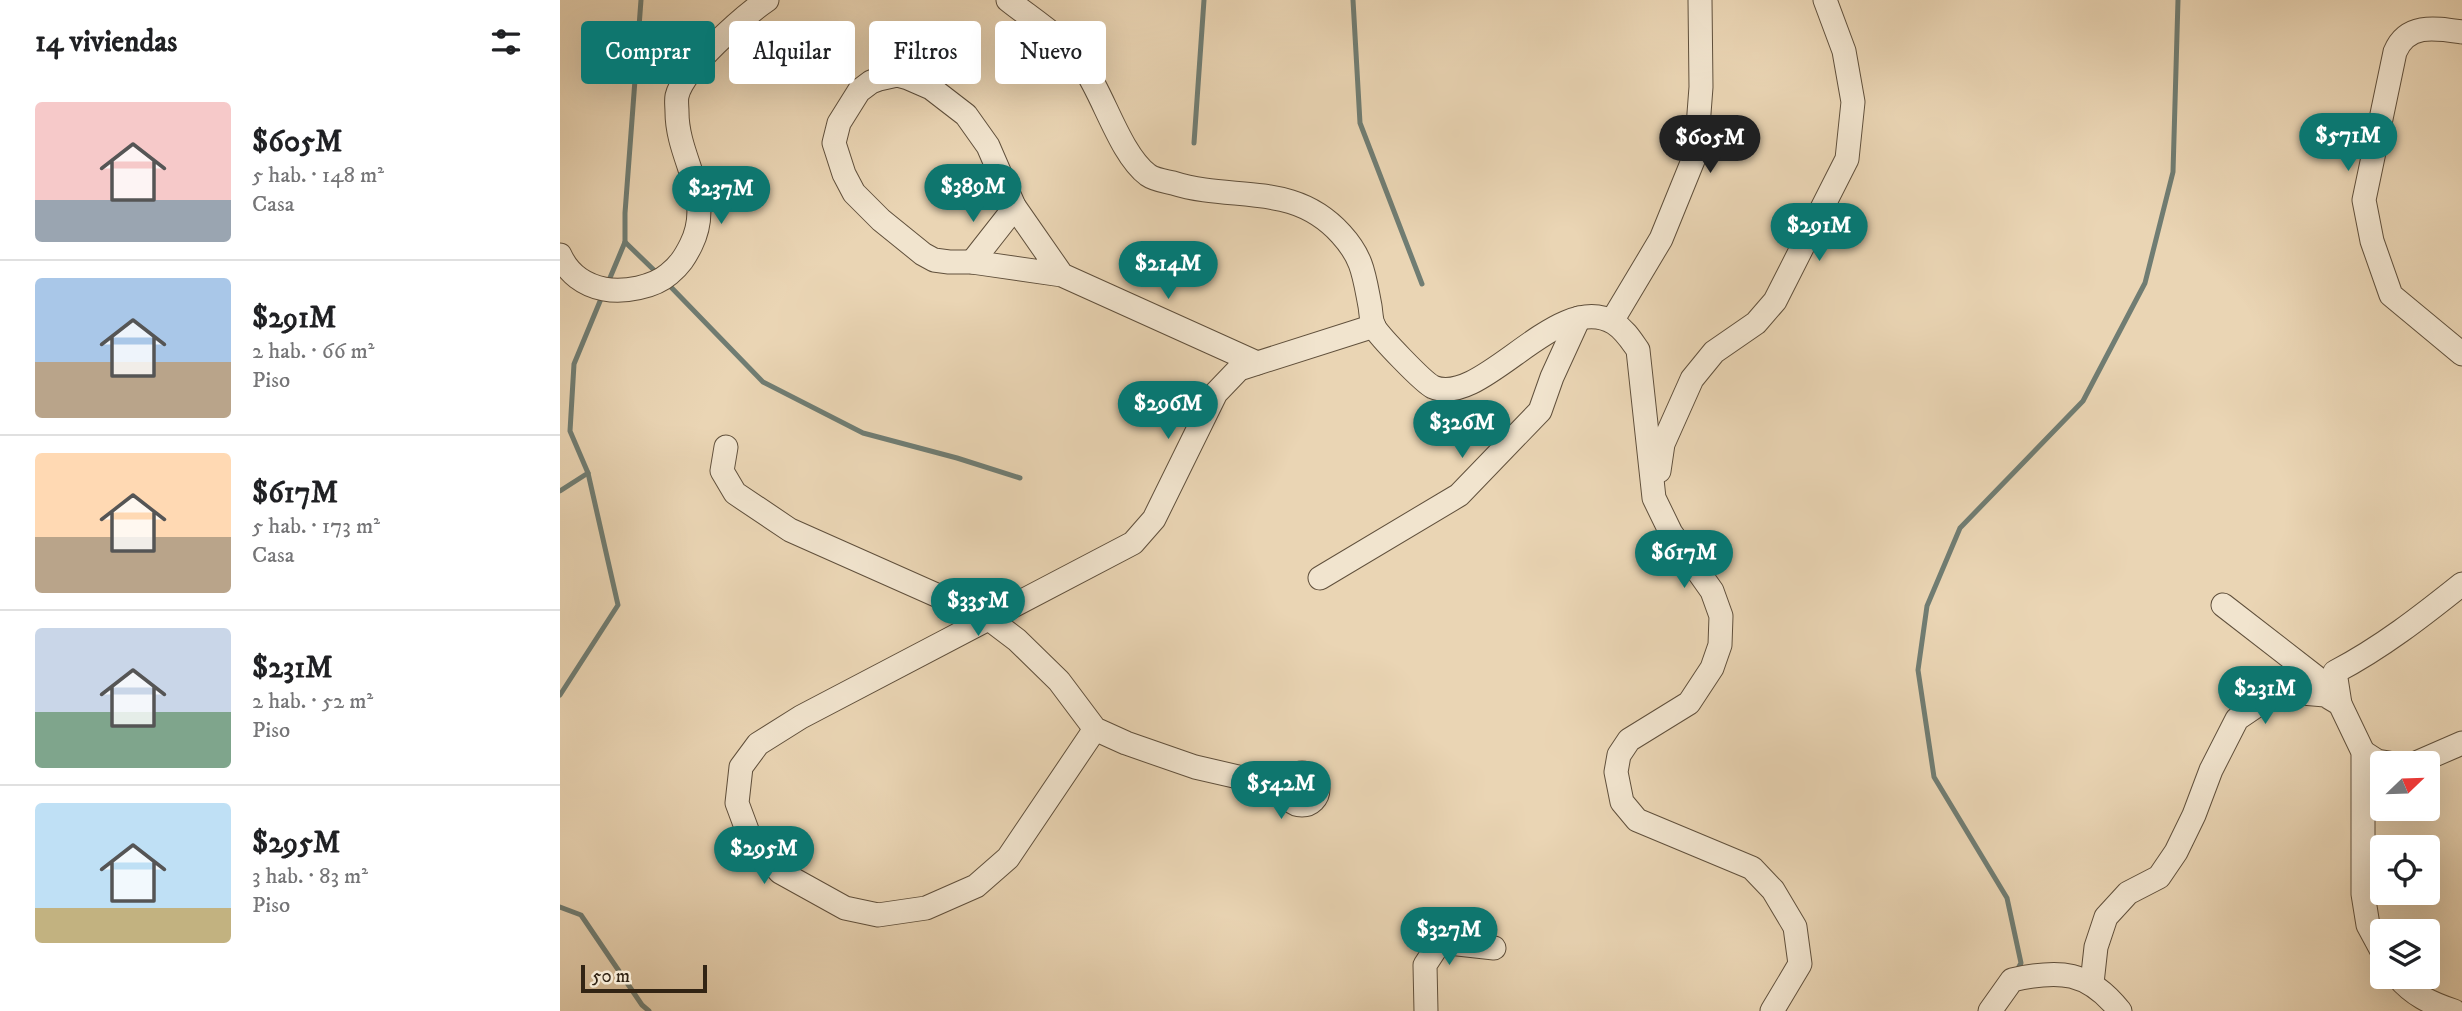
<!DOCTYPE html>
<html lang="es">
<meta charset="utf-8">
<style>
body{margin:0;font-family:"IM FELL DW Pica",serif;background:#f6f6f6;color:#202124;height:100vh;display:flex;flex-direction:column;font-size:26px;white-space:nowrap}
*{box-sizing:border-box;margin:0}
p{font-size:23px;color:#757577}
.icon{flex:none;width:38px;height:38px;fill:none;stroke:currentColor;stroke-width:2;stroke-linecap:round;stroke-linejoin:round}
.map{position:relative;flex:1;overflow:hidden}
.panel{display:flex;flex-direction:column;background:#fff;width:560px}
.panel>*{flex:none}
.hud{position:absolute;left:21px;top:21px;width:665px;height:63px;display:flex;gap:14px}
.needle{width:46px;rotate:67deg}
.fabs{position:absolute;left:1810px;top:751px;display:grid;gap:14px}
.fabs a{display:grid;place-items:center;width:70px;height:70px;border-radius:7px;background:#fff;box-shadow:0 7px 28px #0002;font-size:35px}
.scale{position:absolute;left:21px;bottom:18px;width:126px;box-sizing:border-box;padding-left:7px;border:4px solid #322414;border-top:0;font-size:19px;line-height:24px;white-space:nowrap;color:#322414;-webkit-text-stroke:5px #f1e4ce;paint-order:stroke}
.price{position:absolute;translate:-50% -60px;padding:0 16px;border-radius:24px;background:#0f766e;color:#fff;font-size:23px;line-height:46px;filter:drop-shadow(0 2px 4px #0008)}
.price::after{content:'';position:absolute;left:50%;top:42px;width:21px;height:16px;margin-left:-10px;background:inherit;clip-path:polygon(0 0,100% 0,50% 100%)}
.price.selected{background:#222;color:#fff}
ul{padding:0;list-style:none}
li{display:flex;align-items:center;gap:21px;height:175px;padding:0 35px}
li+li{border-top:2px solid #e0e0e0}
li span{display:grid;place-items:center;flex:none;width:196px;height:140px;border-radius:7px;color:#555}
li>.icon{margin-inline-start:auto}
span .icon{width:84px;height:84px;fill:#fffc;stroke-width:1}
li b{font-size:30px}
h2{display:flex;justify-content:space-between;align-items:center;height:84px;padding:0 35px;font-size:30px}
.tag{padding:0 24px;border-radius:7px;background:#fff;box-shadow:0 7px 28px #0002;font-size:24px;line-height:63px}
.tag.selected{background:#0f766e;color:#fff}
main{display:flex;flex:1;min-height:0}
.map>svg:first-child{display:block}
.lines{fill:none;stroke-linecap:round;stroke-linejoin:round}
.stream{stroke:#707d73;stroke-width:5}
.minor-casing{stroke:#60503c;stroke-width:25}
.minor{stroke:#f1e4ce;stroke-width:23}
</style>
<main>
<section class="panel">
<h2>14 viviendas<svg class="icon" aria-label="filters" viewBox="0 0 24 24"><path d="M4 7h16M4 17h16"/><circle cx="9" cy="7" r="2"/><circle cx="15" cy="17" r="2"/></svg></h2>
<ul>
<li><span style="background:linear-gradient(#f6c9c9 70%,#9aa5b1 0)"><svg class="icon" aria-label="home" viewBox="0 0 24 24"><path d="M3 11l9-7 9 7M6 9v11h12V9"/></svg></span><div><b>$605M</b><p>5 hab. · 148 m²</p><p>Casa</p></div></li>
<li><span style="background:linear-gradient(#a9c7e8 60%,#b9a48a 0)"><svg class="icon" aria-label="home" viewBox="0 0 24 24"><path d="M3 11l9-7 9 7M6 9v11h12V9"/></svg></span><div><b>$291M</b><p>2 hab. · 66 m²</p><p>Piso</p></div></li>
<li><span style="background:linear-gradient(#ffd9b3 60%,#b9a48a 0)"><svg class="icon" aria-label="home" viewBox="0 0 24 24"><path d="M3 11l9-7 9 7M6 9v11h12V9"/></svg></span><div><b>$617M</b><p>5 hab. · 173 m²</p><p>Casa</p></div></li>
<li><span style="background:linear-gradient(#c9d6e8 60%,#7fa58c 0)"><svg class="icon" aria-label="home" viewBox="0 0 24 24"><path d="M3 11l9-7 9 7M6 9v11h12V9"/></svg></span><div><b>$231M</b><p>2 hab. · 52 m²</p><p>Piso</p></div></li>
<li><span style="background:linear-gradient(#bfe0f5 75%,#c2b280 0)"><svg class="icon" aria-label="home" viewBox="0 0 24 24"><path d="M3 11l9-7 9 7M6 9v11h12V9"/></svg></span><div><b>$295M</b><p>3 hab. · 83 m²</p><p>Piso</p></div></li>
</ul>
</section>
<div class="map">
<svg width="1902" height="1011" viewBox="0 0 1902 1011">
<rect width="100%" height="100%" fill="#ead5b4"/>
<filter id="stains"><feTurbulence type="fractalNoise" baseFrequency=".00286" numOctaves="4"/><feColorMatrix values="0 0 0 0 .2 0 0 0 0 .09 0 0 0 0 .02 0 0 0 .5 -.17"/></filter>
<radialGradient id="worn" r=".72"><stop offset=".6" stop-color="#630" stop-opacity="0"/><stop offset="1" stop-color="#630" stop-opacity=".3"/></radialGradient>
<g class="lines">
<!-- stream -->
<g class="stream">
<polyline points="793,0 800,123 862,284"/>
<polyline points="634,143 644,0"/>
<polyline points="65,242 98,274"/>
<polyline points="107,283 203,382 303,433 397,458 460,478"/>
<polyline points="47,285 65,242 65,213 81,0"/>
<polyline points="0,491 28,473"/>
<polyline points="0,695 58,605 28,473 10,431 14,364 43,294"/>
<polyline points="0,907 21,915 82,1005 89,1011"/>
<polyline points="1455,974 1461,963 1447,898 1374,777 1358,670 1367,606 1400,528 1523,401 1585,283 1613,172 1618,0"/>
</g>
<!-- minor casing -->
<g class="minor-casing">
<g id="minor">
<path d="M 448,0 C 473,20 505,39 523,66 C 544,96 560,154 588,175 C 595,180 605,181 613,183 C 673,202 733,181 781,234 C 803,258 804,275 810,306 C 811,312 811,321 814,327 C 820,337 863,382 873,387 C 923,408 998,288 1054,323 C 1065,330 1071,340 1078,350 L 1094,498 L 1111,533 L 1152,591 L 1161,616 L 1160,645 L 1152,668 L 1129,703 L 1069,740 L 1059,755 L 1056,772 L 1062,802 L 1077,820 L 1192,868 L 1213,890 L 1235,927 L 1240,964 L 1212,1011"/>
<path d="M 1902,32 C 1875,28 1847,23 1835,52 L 1804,200 L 1812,241 L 1831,295 L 1902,354"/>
<path d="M 0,255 C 8,273 24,285 44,289 C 64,293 94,287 109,274 C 120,265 125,257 131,245 C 155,197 117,160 117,112 C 117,107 116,101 117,96 C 123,69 184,16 207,0"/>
<polyline points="412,262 452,211 454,206"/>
<polyline points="502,275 454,206 428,146 406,115 371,88 348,78 337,75 319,79 311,82 299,91 279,123 274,143 284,174 294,193 321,220 363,254 374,260 389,262 412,262 502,275 697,363"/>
<polyline points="1052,321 1101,239 1136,153 1141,87 1140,0"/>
<polyline points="166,447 162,471 175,493 230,530 428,618 457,640 499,681 535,729 566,743 635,767 726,788"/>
<polyline points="1099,471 1103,444 1132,379 1154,352 1196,323 1215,301 1287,159 1293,102 1284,51 1265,0"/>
<polyline points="760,578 899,495 980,411 992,377 1019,318"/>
<polyline points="1663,605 1761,681"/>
<path d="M 1780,704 L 1775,672 C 1821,648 1862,616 1902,584"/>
<polyline points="535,729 448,858 416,886 366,908 318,915 285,908 220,872 190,838 177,803 181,767 198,744 241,717 573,543 594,519 656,393 679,369 814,326"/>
<polyline points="1803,752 1817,761 1829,763"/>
<polyline points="1856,763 1902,743"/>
<circle cx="742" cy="789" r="16"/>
<path d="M 1837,976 C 1853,995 1870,1003 1894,1011"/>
<polyline points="1532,983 1536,947 1546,917 1568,893 1599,877 1616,852 1634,815 1651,770 1677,719 1705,700 1742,693 1765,695 1780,704 1803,752 1803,894 1808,925 1822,951"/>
<polyline points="866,1011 865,965 880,942 934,948"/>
<path d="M 1430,1011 L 1452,980 C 1500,969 1528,971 1560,1011"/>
</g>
</g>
<!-- minor -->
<use href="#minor" class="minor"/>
</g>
<rect width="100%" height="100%" filter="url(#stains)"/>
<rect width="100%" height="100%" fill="url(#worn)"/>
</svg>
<div class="fabs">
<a><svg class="needle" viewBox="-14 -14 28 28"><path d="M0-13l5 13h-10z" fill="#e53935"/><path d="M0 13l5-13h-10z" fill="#757577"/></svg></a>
<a><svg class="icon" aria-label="locate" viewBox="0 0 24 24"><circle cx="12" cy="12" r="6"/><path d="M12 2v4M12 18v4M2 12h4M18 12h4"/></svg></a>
<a><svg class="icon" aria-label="layers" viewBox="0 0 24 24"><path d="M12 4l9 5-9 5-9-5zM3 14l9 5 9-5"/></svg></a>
</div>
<div class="scale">50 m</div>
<b class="price" style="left:1788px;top:173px">$571M</b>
<b class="price selected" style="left:1150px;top:175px">$605M</b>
<b class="price" style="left:413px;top:224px">$389M</b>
<b class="price" style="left:161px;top:226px">$237M</b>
<b class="price" style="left:1259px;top:263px">$291M</b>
<b class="price" style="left:608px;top:301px">$214M</b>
<b class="price" style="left:608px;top:441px">$296M</b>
<b class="price" style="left:902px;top:460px">$326M</b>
<b class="price" style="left:1124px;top:590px">$617M</b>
<b class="price" style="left:418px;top:638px">$335M</b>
<b class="price" style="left:1705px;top:726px">$231M</b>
<b class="price" style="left:721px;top:821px">$542M</b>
<b class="price" style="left:204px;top:886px">$295M</b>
<b class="price" style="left:889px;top:967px">$327M</b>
<div class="hud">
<a class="tag selected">Comprar</a>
<a class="tag">Alquilar</a>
<a class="tag">Filtros</a>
<a class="tag">Nuevo</a>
</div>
</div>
</main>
